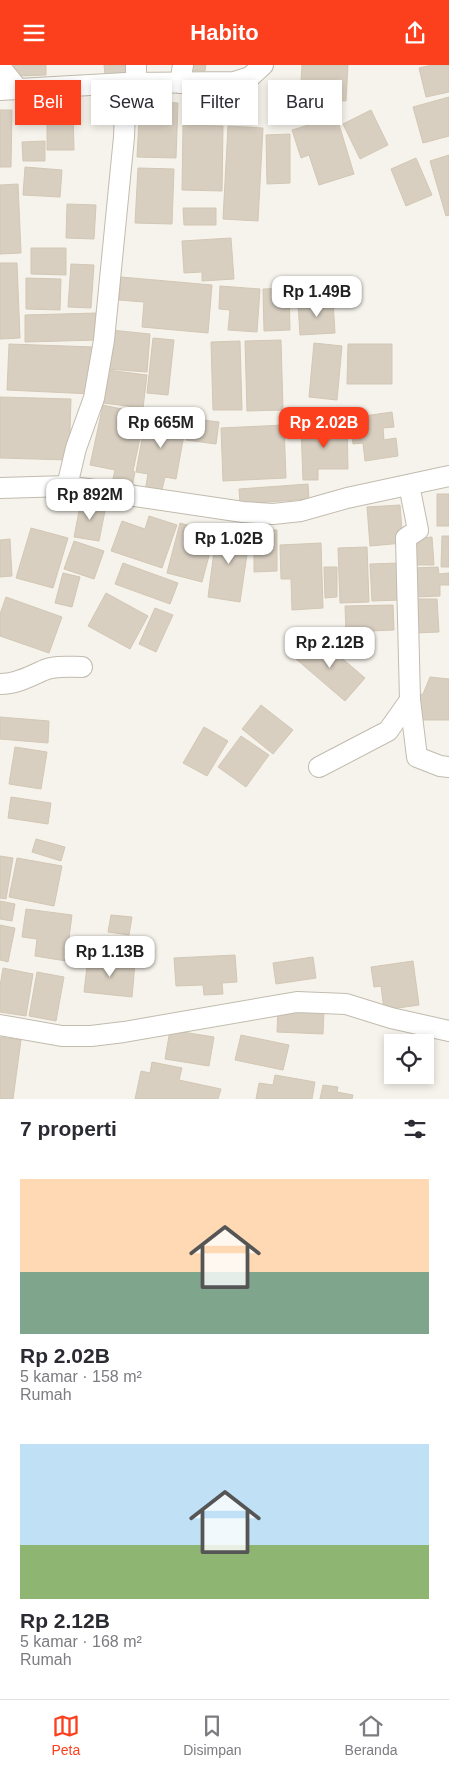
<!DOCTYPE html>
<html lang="id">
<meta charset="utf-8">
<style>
body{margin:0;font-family:Helvetica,sans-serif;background:#f2f2f3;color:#2b2b33;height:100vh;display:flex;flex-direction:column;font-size:19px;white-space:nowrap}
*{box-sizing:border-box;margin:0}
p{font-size:16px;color:#7c7c81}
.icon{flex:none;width:28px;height:28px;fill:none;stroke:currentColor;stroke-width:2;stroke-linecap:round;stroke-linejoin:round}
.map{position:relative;height:1034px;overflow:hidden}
.details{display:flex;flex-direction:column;background:#fff;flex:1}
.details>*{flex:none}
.guide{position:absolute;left:15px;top:15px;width:420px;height:45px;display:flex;gap:10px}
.controls{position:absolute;left:384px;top:969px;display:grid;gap:10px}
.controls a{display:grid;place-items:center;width:50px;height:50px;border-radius:0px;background:#fff;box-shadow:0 2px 8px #0003;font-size:25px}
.price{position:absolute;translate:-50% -42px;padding:0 11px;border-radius:10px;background:#fff;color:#222;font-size:16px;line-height:32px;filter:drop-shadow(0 1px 2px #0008)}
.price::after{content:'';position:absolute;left:50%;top:30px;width:15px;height:11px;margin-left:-8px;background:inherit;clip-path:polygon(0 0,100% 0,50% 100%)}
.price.active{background:#fc3f1d;color:#fff}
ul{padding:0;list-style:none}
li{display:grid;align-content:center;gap:10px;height:265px;padding:0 20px}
li span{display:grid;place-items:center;height:155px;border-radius:0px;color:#555}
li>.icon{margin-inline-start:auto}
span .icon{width:90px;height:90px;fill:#fffc;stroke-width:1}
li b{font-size:21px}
h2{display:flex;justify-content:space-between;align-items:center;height:60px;padding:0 20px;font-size:21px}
.pill{padding:0 18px;border-radius:0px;background:#fff;box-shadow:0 2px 8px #0003;font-size:18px;line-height:45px}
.pill.active{background:#fc3f1d;color:#fff}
header{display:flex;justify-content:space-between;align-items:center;height:65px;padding:0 20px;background:#fc3f1d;color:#fff;font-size:22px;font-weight:700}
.menu{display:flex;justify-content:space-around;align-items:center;height:70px;border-top:1px solid #e1e1e2;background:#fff;font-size:14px;color:#7c7c81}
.menu a{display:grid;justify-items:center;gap:2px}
.menu .active{color:#fc3f1d}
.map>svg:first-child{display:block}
.building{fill:#d8cfc1;stroke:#d3c7b4}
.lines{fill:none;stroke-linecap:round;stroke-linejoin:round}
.street-casing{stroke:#c2bbae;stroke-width:22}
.street{stroke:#fff;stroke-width:20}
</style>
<header><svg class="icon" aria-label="menu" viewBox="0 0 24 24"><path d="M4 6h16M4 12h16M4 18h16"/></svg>Habito<svg class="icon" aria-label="share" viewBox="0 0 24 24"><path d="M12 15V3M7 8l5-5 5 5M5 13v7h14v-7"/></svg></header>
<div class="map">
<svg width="449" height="1034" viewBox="0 0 449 1034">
<rect width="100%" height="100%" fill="#f6f3ec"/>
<!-- building -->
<g class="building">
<polygon points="14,0 46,0 46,10 15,11"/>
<polygon points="104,0 131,0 131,8 105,9"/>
<polygon points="189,0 206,0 205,6 189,6"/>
<polygon points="302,0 348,0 346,36 300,34"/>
<polygon points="432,0 449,0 449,27 426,32 419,3"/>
<polygon points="449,32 449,71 423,78 413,42"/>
<polygon points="140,36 178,38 176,93 137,92"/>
<polygon points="334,43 354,109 319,120 309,90 301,93 292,65 312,59 309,51"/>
<polygon points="0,45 12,45 11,102 0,102"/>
<polygon points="371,45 388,80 360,94 343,59"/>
<polygon points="47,48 73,48 74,85 47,85"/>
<polygon points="183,60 223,61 222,126 182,125"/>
<polygon points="228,61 263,63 258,156 223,154"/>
<polygon points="290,69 290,118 267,119 266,70"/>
<polygon points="45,76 45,96 23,96 22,77"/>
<polygon points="449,90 449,150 446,151 430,96"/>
<polygon points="416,93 432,130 406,141 391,104"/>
<polygon points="25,102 62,105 60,132 23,130"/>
<polygon points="138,103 174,104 172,159 135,158"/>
<polygon points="18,119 21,188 0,189 0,120"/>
<polygon points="67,139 96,140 94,174 66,173"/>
<polygon points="183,143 216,143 216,160 184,160"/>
<polygon points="231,173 234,214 202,216 202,207 184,208 182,176"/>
<polygon points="31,183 66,183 66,210 31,209"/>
<polygon points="0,198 17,198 20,273 0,274"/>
<polygon points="71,199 94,200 91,243 68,242"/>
<polygon points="121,212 212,220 208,268 142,262 144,237 119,235"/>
<polygon points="26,213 61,214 60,245 26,244"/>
<polygon points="220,221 260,224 257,267 228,265 230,245 219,244"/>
<polygon points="289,223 290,265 264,266 263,224"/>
<polygon points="333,236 335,268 300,270 298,239"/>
<polygon points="97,248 98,275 25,277 25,250"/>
<polygon points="111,265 150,269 147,307 107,304"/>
<polygon points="153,273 174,275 168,330 147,328"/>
<polygon points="281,275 283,345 247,346 245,276"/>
<polygon points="240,276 242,345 213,345 211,277"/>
<polygon points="314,278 342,281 337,335 309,332"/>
<polygon points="9,279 94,282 92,329 7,325"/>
<polygon points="348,279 392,279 392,319 347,319"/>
<polygon points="107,305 147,310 143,343 103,338"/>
<polygon points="0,332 71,334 69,395 0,393"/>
<polygon points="103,340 145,349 133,406 135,407 132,422 112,418 115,405 90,400"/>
<polygon points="147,346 187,353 176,414 165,412 161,429 145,426 148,409 136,407"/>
<polygon points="392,347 394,362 383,363 384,375 396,373 398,391 365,396 363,378 353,379 350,353"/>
<polygon points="188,353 219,357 216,379 186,375"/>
<polygon points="284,360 286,413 223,416 221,363"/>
<polygon points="347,360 348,404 318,404 318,415 303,415 301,361"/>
<polygon points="308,419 309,434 240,439 239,424"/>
<rect x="437" y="429" width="12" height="32"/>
<polygon points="81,436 106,441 99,476 74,472"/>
<polygon points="400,440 403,478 370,481 367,442"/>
<polygon points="149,451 177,460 162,503 111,486 122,456 145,464"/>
<polygon points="180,458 215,468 202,517 167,508"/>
<polygon points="31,463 68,473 53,523 16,513"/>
<polygon points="217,464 250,469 240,537 208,532"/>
<polygon points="254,465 277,465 277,506 254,507"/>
<polygon points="442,471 449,471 449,502 441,502"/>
<polygon points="432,472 434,500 414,500 412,474"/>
<polygon points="10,474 12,511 0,512 0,475"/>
<polygon points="74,476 104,486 94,514 64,504"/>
<polygon points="321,478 323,543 292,545 291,514 281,514 280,480"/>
<polygon points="367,482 369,537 340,538 338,483"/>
<polygon points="123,498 178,518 170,539 115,519"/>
<polygon points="399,498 401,535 372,536 370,499"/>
<polygon points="324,502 337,502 337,532 325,533"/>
<polygon points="438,502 439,509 449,508 449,520 440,520 440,531 415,532 412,503"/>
<polygon points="63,508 80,512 72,542 55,538"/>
<polygon points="106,528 148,551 130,584 88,561"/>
<polygon points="6,532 62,552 49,588 0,571 0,549"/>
<polygon points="413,534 437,534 439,567 414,568"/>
<polygon points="393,540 394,565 346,567 345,541"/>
<polygon points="155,543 173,550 156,587 139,579"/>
<polygon points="316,571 365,613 345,636 296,594"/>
<polygon points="430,612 449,614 449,655 419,655 416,631 423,629"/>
<polygon points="261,640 293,665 273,689 242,664"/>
<polygon points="0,652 49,656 48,678 0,674"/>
<polygon points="204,662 228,676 207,711 183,698"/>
<polygon points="241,671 269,690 246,722 218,702"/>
<polygon points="15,682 47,687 41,724 9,719"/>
<polygon points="11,732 51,738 48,759 8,753"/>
<polygon points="36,774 65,782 61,796 32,787"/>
<polygon points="0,791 13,793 6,834 0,833"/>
<polygon points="17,793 62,801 54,841 9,832"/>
<polygon points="0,836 15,839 12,856 0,854"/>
<polygon points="26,844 72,850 66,896 35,891 37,874 22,872"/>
<polygon points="111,850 132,852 129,870 108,867"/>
<polygon points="0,860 15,863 8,897 0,895"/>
<polygon points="89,873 132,878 130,894 87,888"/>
<polygon points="235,890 237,917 222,918 223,929 204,930 203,920 176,921 174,893"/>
<polygon points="313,892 316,913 276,919 273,898"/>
<polygon points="88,893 135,898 132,932 84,927"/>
<polygon points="413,896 419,940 384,945 381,921 374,922 371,902"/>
<polygon points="3,903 33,909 26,951 0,947 0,921"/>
<polygon points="37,907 64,912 56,956 29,951"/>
<polygon points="278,943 324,945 323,969 277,967"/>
<polygon points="170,965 214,972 209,1001 165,994"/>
<polygon points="241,970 289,980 283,1005 235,995"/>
<polygon points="0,972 21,975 13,1034 0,1034"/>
<polygon points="152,997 182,1003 179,1015 221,1024 218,1034 135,1034 141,1006 150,1008"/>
<polygon points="275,1010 315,1017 312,1034 256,1034 259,1018 273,1020"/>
<polygon points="323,1020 338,1022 337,1027 353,1030 352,1034 320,1034"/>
</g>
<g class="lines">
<!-- street casing -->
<g class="street-casing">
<g id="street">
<polyline points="136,0 136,18"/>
<polyline points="0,2 18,24"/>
<polyline points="180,18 183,0"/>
<polyline points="0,25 126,18 234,17 250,12 263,0"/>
<polyline points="67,421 76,383 94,333 104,275 124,72 126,18"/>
<polyline points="0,423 67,421 243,447 273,449 301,446 347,433 449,411"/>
<path d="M 0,619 C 15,619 29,612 42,606 C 54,600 69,602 82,602"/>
<polyline points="410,635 417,692 440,701 449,702"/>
<polyline points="319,702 388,666 410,635 406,473 418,465 409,420"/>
<polyline points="0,960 62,971 91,971 124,967 297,937 346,939 391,953 449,966"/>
</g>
</g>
<!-- street -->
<use href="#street" class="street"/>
</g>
</svg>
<div class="controls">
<a><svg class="icon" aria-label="locate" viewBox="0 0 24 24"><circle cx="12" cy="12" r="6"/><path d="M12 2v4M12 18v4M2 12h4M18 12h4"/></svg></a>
</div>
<b class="price" style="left:317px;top:253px">Rp 1.49B</b>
<b class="price" style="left:161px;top:384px">Rp 665M</b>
<b class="price active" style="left:324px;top:384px">Rp 2.02B</b>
<b class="price" style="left:90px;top:456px">Rp 892M</b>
<b class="price" style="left:229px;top:500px">Rp 1.02B</b>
<b class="price" style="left:330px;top:604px">Rp 2.12B</b>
<b class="price" style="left:110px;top:913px">Rp 1.13B</b>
<div class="guide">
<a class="pill active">Beli</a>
<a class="pill">Sewa</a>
<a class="pill">Filter</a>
<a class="pill">Baru</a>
</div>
</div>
<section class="details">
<h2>7 properti<svg class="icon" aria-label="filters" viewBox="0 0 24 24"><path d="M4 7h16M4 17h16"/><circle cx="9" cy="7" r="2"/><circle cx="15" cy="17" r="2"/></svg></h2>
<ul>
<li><span style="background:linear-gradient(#ffd9b3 60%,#7fa58c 0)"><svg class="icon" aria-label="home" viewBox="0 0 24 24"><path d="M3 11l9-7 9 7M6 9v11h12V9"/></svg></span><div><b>Rp 2.02B</b><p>5 kamar · 158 m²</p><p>Rumah</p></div></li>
<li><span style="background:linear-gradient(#bfe0f5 65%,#8fb573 0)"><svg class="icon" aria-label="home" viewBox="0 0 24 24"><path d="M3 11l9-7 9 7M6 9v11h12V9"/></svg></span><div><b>Rp 2.12B</b><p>5 kamar · 168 m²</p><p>Rumah</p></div></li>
</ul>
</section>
<nav class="menu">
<a class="active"><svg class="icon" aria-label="map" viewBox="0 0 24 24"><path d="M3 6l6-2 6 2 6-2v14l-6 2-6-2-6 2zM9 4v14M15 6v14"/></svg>Peta</a>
<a><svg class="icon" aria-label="saved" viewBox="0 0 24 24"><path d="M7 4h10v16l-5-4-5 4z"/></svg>Disimpan</a>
<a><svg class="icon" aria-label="home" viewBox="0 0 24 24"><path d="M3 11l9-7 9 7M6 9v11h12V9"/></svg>Beranda</a>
</nav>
